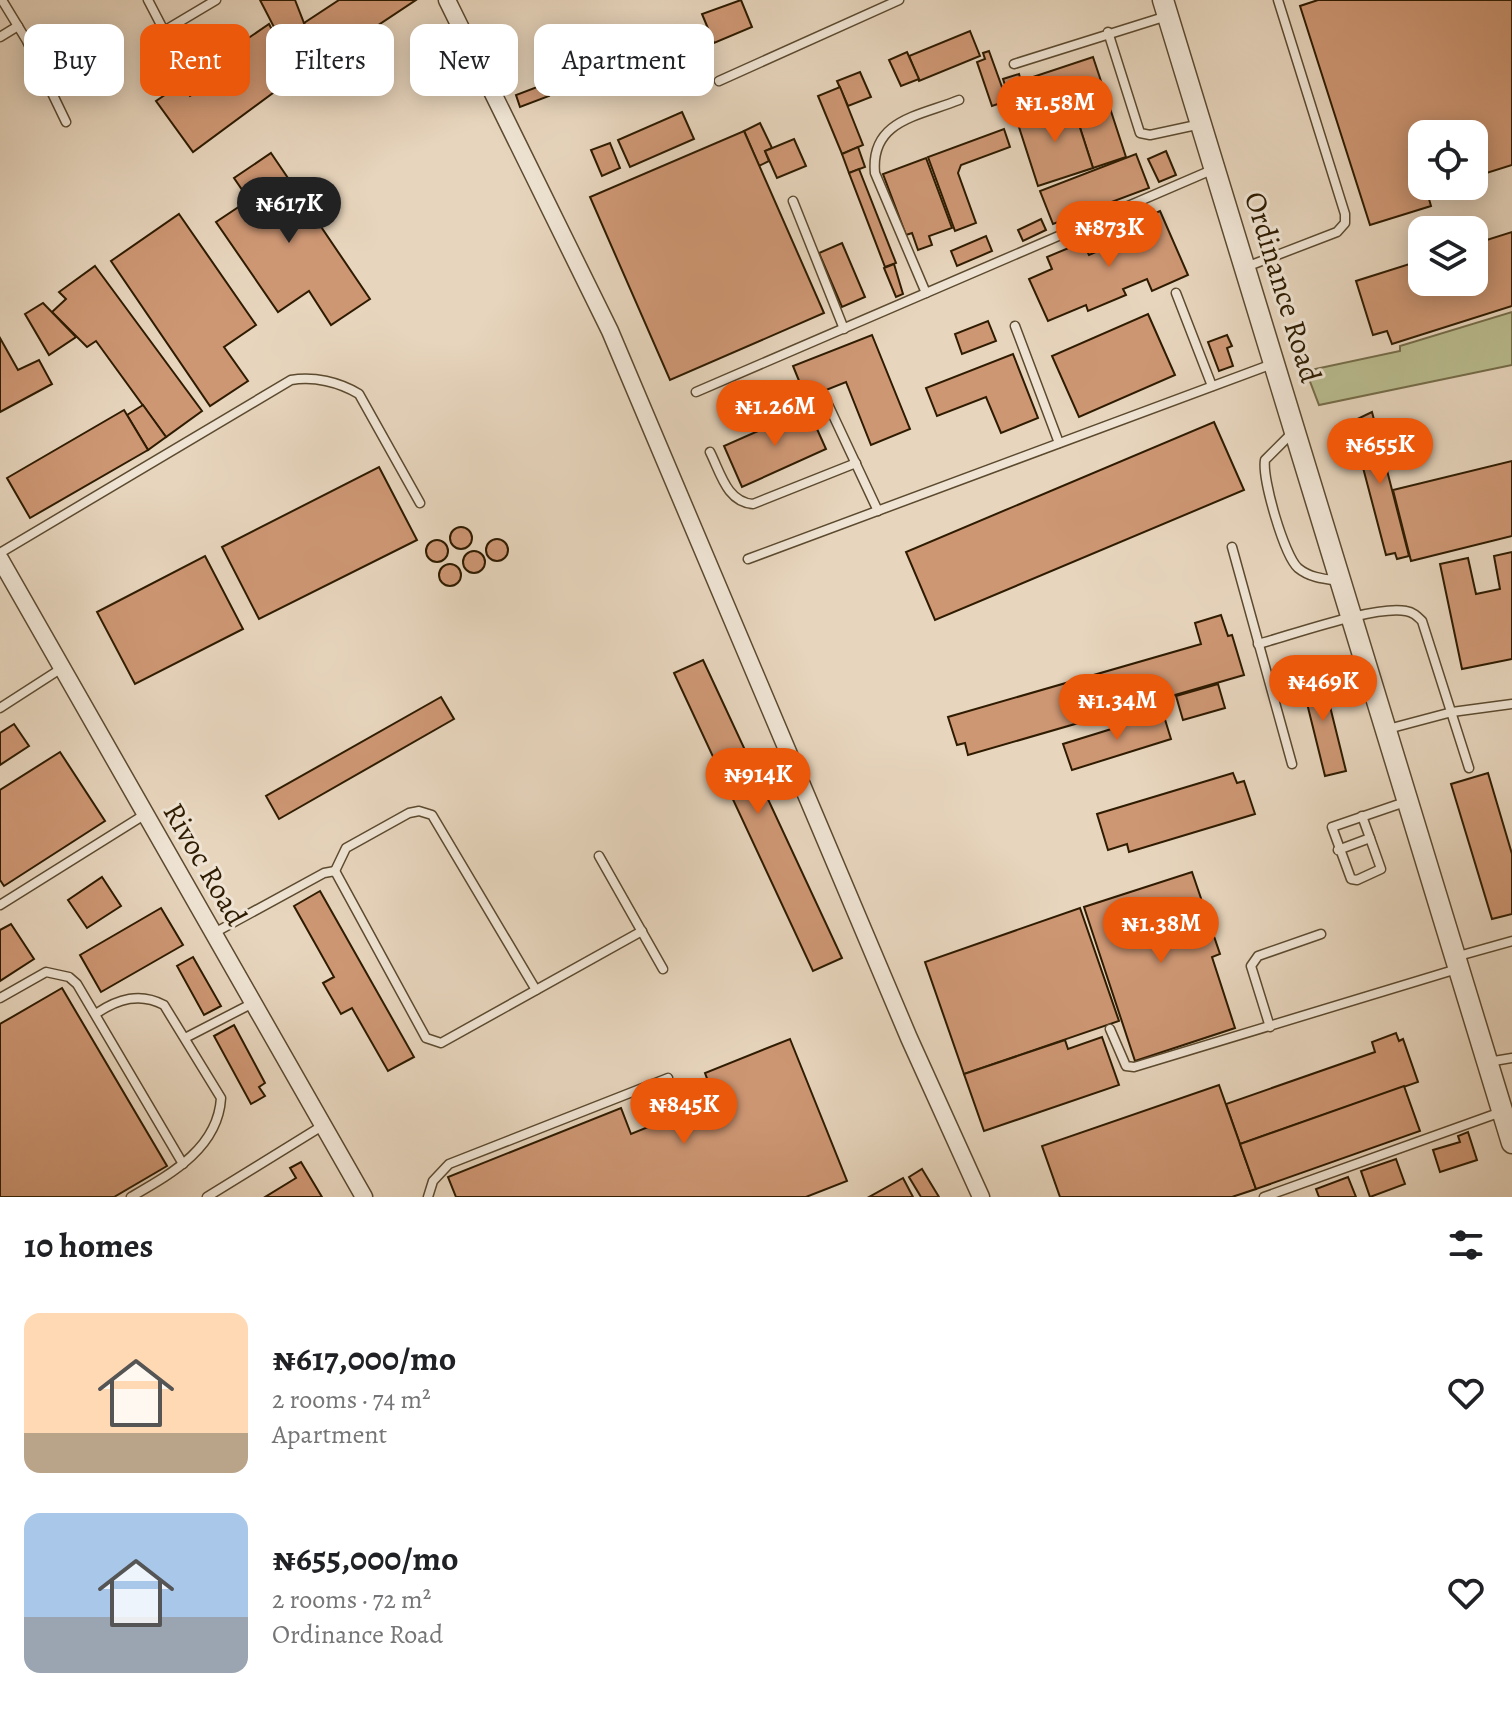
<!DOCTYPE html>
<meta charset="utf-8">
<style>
body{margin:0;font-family:Alegreya,serif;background:#f6f6f6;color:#202124;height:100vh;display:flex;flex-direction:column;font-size:30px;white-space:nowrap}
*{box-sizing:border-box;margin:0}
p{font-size:26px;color:#757577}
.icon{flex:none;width:44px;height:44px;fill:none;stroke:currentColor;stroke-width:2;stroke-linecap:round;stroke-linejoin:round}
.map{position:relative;height:1197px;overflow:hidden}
.drawer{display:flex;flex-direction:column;background:#fff;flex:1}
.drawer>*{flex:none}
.top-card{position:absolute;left:24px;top:24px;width:800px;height:72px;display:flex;gap:16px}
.fabs{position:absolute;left:1408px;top:120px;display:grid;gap:16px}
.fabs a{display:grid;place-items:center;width:80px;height:80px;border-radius:16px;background:#fff;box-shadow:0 4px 20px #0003;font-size:40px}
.price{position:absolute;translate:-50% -68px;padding:0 18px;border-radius:28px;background:#ea580c;color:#fff;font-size:26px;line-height:52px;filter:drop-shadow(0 2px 4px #0008)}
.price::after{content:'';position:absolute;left:50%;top:48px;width:24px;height:18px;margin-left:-12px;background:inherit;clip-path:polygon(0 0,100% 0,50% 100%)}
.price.current{background:#222;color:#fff}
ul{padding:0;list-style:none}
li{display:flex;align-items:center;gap:24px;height:200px;padding:0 24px}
li span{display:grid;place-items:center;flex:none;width:224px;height:160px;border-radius:16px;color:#555}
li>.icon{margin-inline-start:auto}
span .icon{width:96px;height:96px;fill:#fffc;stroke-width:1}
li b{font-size:34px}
h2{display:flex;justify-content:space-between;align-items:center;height:96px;padding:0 24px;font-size:34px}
.tag{padding:0 28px;border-radius:16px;background:#fff;box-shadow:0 4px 20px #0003;font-size:28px;line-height:72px}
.tag.current{background:#ea580c;color:#fff}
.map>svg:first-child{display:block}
.green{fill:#b9bc8f;stroke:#746c48;stroke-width:2}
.building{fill:#ce9774;stroke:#2e1b00;stroke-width:2}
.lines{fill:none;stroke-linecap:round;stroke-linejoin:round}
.service-casing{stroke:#5c4a2f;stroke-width:11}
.minor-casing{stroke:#5c4a2f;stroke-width:19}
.tertiary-casing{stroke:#5c4a2f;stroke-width:23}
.service{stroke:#efe4d4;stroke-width:8}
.minor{stroke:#efe4d4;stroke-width:16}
.tertiary{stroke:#efe4d4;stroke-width:20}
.labels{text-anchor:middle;stroke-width:6;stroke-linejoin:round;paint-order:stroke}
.street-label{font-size:30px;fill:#2e1b00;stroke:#efe4d4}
</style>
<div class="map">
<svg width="1512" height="1197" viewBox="0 0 1512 1197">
<rect width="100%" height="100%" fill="#e7d5bd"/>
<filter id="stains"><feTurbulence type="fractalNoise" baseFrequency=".0025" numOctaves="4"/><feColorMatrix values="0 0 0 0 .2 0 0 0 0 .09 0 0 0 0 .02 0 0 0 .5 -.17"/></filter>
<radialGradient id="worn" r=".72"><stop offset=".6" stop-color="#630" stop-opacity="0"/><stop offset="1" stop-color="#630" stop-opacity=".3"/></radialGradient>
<!-- green -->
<polygon class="green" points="1512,312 1512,365 1319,405 1306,371 1400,351 1400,346"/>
<!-- building -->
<g class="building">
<polygon points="260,0 295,0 304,23 320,48 292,62"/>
<polygon points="339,0 416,0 327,59 304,23"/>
<polygon points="741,0 752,27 714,43 702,14"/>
<polygon points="1318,0 1512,0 1512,165 1474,177 1474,134 1422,134 1422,186 1446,186 1427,192 1431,206 1370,225 1300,6"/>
<polygon points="269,24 296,76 193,152 156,101 181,84 190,96 203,88 194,75"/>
<polygon points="970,31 980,56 919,81 909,56"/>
<polygon points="989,51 1007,101 992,106 977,62 985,59 983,53"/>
<polygon points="907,52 919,79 901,86 889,60"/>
<polygon points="1093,57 1105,93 1017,121 1003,79 1019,74 1021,81"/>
<polygon points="860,72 871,97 848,106 837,81"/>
<polygon points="545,84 549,96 520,107 516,95"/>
<polygon points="840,87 863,145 842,154 818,96"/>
<polygon points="1105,93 1126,157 1093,168 1072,103"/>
<polygon points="1072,103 1093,168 1038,186 1017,121"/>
<polygon points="682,112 694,139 630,167 618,140"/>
<polygon points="760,123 772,148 765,151 769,161 759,166 744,131"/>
<polygon points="1004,129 1010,147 961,165 958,173 976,223 955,231 928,157"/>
<polygon points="744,131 824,313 670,380 590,197"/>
<polygon points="794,139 806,166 777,178 765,151"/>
<polygon points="610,143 620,168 602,176 591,150"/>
<polygon points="858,147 865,167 849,173 842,154"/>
<polygon points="1166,151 1176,175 1159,182 1148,159"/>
<polygon points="271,153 370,299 331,325 309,291 278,312 216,222 249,200 234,178"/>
<polygon points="1136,154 1149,188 1053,224 1040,191"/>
<polygon points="926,158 952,228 929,236 932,245 918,250 912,233 906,235 883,174"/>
<polygon points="859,169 896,263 885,267 849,173"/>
<polygon points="1160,211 1188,275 1152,291 1147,279 1123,289 1126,295 1088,311 1086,305 1048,321 1029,279 1052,269 1047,257 1083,242 1089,255 1132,236 1127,225"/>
<polygon points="179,214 256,325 224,347 248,381 210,406 111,261"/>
<polygon points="1041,219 1046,230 1023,241 1018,230"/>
<polygon points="1512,232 1512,306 1392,344 1387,331 1373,335 1356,281 1422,260 1422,282 1474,282 1474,244"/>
<polygon points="986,236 992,251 957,266 951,251"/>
<polygon points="842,243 865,297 842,307 819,253"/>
<polygon points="894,264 903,294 896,297 884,268"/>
<polygon points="95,266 202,411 166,437 96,341 87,347 52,312 66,299 59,292"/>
<polygon points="43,303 76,337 49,355 25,314"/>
<polygon points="1148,314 1175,375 1079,417 1052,356"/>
<polygon points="988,321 996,341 962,354 955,334"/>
<polygon points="872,335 910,429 871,445 846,382 806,398 793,366"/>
<polygon points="1227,335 1232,346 1227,348 1233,366 1219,371 1208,342"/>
<polygon points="0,338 18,370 39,360 52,384 0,412"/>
<polygon points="1013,354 1038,418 1001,433 986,397 937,416 926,388"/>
<polygon points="143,405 166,437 148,450 127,415"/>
<polygon points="808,409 826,449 742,487 724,446"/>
<polygon points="124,410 148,450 30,518 7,478"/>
<polygon points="1372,412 1409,556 1397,559 1395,553 1386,555 1351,422"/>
<polygon points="1214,422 1244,490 935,620 906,552"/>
<polygon points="1512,461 1512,536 1411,561 1393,490"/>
<polygon points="379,467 417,540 259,619 222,547"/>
<circle cx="461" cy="538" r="11"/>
<circle cx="497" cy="550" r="11"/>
<circle cx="437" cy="551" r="11"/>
<circle cx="474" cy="562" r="11"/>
<polygon points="1512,552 1512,659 1462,669 1440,564 1468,558 1476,594 1500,589 1494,556"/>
<polygon points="205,556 243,629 135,684 97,612"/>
<circle cx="450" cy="575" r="11"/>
<polygon points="1221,615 1228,636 1232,635 1244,675 968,755 965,743 957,745 948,717 1201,644 1195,623"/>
<polygon points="703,660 842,958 813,971 674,673"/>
<polygon points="1321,670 1346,771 1325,776 1300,675"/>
<polygon points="1218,684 1225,708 1183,720 1176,696"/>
<polygon points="441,697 454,719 279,819 266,796"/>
<polygon points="1163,713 1171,739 1072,770 1063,744"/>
<polygon points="14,724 29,746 0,765 0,733"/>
<polygon points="60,752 105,821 4,886 0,880 0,790"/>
<polygon points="1233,773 1237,783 1244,781 1255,814 1129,852 1127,844 1108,850 1097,814"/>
<polygon points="1488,773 1512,854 1512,914 1492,919 1451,784"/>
<polygon points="1192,872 1220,954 1212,957 1235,1028 1135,1061 1084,907"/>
<polygon points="102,877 121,906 87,928 68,900"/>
<polygon points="320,891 414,1057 388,1071 352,1008 341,1014 323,983 334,977 294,906"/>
<polygon points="161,908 183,945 101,992 80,955"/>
<polygon points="1080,908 1119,1021 964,1074 925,962"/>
<polygon points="11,924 34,959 0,981 0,930"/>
<polygon points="193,957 221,1006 204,1015 177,966"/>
<polygon points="62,988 167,1166 114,1197 0,1197 0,1024"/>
<polygon points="234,1025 265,1083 259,1087 265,1096 251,1104 214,1036"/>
<polygon points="1396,1033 1399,1041 1403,1039 1418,1082 1240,1144 1226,1104 1375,1052 1372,1042"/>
<polygon points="1102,1037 1119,1085 984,1131 964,1074 1065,1040 1068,1049"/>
<polygon points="790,1039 847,1181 806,1197 456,1197 448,1177 621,1108 631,1134 715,1100 705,1073"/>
<polygon points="1219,1085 1256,1189 1232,1197 1060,1197 1042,1146"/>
<polygon points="1404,1086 1420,1131 1256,1189 1240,1144"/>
<polygon points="1468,1132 1477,1160 1440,1172 1433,1150 1460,1142 1458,1136"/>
<polygon points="1396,1159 1405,1184 1370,1197 1361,1171"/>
<polygon points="301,1162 322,1197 265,1197 296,1178 290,1168"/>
<polygon points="922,1169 939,1197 921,1197 909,1177"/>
<polygon points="1348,1177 1356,1197 1319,1197 1316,1189"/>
<polygon points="903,1178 913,1197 869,1197"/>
</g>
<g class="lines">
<!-- service casing -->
<g class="service-casing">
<g id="service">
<polyline points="2,0 27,41 66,122"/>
<polyline points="164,31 216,0"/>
<polyline points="1108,32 1140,133 1150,135 1201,124"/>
<polyline points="0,37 18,26"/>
<polyline points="1014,64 1167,16"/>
<path d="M 147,80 C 160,73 175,68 174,50 L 148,0"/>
<polyline points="719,81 899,0"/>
<polyline points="793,201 844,329"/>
<polyline points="1246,267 1337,232 1345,223 1345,214 1278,0"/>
<path d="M 926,293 L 875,173 C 870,120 919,116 959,100"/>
<polyline points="1176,293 1212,386"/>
<polyline points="1015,326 1059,443"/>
<polyline points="696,392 1214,169"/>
<polyline points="825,398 878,511"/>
<path d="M 1293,432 L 1265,460 C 1262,479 1284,555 1298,568 C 1310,578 1325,579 1340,581"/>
<path d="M 710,452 C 721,474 727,502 753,504 L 856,463"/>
<polyline points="1232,547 1292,764"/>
<path d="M 0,553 L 291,380 C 314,376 339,382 359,394 L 420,503"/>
<polyline points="748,559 1275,363"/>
<path d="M 1258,644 C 1292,635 1375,605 1406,611 C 1413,612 1417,616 1422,621 L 1469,768"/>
<polyline points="0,708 62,668"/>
<polyline points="1388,729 1452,712 1512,704"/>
<polyline points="1370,838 1381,869 1357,880 1351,879 1332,827 1408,801"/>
<polyline points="1338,850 1370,838 1362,816"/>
<polyline points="599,856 663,969"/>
<polyline points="335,871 346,848 409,813 419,811 432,815 536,990"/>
<polyline points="0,905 144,815"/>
<polyline points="214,933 324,873 335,871 426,1038 441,1043 642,931"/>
<polyline points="1455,957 1512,941"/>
<polyline points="0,998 46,972 69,977 77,984 183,1164"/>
<path d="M 97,1013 C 118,999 140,992 164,1005 L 221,1098 C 218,1149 169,1175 131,1197"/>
<polyline points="1270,1027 1251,966 1258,956 1321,934"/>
<polyline points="1110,1029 1126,1066 1134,1067 1457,969"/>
<polyline points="187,1037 253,1003"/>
<polyline points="1488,1062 1512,1058"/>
<polyline points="207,1197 322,1126"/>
<polyline points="428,1197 433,1181 449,1164 668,1078"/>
<polyline points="1264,1197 1501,1112"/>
</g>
</g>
<!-- minor casing -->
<g class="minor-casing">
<g id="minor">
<polyline points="447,0 610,331 909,1038 981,1197"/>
<polyline points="0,559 364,1197"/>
</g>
</g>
<!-- tertiary casing -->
<g class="tertiary-casing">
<polyline id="tertiary" points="1163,0 1512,1143"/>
</g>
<!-- service -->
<use href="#service" class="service"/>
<!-- minor -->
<use href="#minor" class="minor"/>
<!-- tertiary -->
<use href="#tertiary" class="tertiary"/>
</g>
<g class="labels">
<!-- street labels -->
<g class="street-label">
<text transform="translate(1283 287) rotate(73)" y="10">Ordinance Road</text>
<text transform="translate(205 864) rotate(60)" y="10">Rivoc Road</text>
</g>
</g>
<rect width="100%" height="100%" filter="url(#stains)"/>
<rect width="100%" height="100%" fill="url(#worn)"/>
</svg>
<div class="fabs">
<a><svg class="icon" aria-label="locate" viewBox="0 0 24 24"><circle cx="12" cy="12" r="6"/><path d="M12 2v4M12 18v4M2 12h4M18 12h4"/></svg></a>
<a><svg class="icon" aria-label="layers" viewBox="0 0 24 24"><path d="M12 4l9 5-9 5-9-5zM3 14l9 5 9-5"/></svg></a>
</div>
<b class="price" style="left:1055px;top:144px">₦1.58M</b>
<b class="price current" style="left:289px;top:245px">₦617K</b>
<b class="price" style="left:1109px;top:269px">₦873K</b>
<b class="price" style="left:775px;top:448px">₦1.26M</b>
<b class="price" style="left:1380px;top:486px">₦655K</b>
<b class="price" style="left:1323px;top:723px">₦469K</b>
<b class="price" style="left:1117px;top:742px">₦1.34M</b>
<b class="price" style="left:758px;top:816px">₦914K</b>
<b class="price" style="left:1161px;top:965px">₦1.38M</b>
<b class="price" style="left:684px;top:1146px">₦845K</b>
<div class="top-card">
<a class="tag">Buy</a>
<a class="tag current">Rent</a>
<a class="tag">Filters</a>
<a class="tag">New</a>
<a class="tag">Apartment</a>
</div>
</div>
<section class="drawer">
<h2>10 homes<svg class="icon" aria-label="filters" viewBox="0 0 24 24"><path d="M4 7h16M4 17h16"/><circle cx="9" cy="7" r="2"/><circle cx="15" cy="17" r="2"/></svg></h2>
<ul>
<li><span style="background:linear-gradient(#ffd9b3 75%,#b9a48a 0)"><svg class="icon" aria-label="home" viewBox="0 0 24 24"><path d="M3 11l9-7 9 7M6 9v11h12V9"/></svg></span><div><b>₦617,000/mo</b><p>2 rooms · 74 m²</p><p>Apartment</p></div><svg class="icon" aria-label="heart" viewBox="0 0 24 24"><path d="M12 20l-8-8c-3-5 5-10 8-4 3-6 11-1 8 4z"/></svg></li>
<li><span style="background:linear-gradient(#a9c7e8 65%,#9aa5b1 0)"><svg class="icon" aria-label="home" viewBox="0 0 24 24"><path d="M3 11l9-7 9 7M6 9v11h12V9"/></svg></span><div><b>₦655,000/mo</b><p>2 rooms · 72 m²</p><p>Ordinance Road</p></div><svg class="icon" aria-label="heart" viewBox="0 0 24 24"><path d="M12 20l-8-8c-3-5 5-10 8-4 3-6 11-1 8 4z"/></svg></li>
</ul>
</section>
